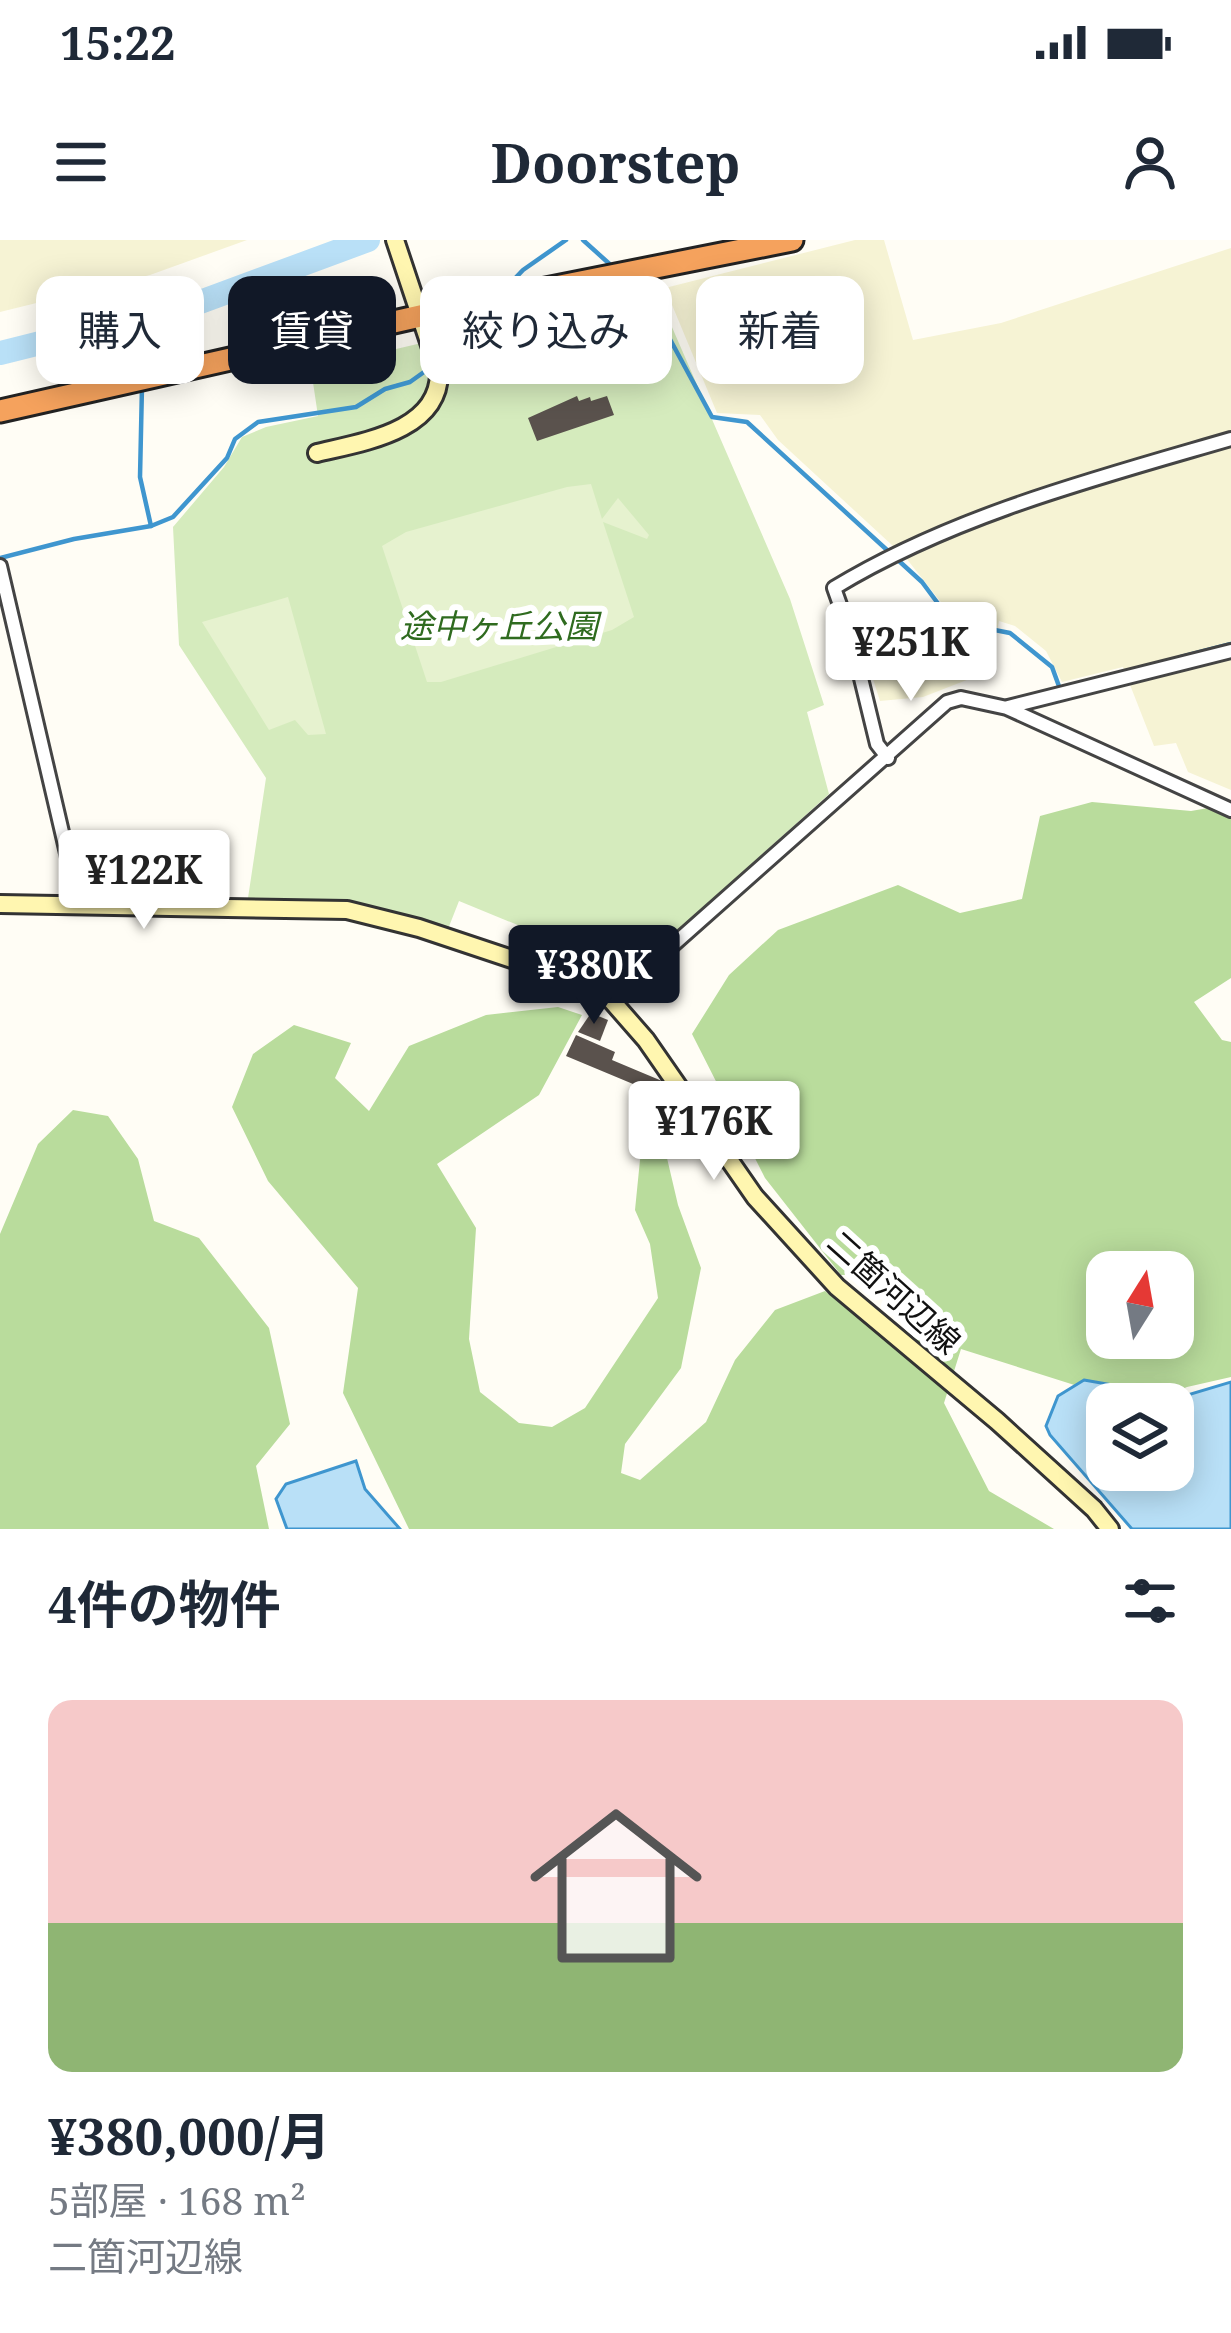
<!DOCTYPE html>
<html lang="ja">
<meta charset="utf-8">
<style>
body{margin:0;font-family:"Noto Serif","Noto Sans JP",serif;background:#f6f6f7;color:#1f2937;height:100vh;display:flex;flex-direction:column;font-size:45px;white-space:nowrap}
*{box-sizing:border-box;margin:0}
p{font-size:39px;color:#747a83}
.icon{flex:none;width:66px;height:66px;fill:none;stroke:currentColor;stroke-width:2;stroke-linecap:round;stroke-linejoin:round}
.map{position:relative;height:1289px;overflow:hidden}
.drawer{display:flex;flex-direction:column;background:#fff;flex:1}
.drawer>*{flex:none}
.banner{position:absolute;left:36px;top:36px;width:1161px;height:108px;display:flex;gap:24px}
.needle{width:78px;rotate:11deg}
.controls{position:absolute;left:1086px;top:1011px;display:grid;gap:24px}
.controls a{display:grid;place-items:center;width:108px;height:108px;border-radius:24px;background:#fff;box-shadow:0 6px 30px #0003;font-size:60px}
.price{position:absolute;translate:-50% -102px;padding:0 27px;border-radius:12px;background:#fff;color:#222;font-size:39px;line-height:78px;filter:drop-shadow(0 3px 6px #0008)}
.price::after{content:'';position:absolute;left:50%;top:72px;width:36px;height:27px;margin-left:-18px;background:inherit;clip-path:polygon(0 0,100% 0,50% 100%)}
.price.selected{background:#111827;color:#fff}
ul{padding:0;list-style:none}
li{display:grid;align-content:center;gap:24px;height:636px;padding:0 48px}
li+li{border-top:3px solid #e0e1e3}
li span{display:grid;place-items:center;height:372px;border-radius:24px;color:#555}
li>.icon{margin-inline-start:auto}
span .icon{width:216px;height:216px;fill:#fffc;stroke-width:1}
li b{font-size:51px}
h2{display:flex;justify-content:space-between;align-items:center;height:144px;padding:0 48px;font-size:51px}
.tag{padding:0 42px;border-radius:24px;background:#fff;box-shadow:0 6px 30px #0003;font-size:42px;line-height:108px}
.tag.selected{background:#111827;color:#fff}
.status{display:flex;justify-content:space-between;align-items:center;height:84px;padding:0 60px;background:#fff;direction:ltr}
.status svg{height:33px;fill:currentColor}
header{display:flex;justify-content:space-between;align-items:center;height:156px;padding:0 48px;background:#fff;font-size:54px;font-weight:700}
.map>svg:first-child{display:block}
.farmland{fill:#f6f3d4}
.green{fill:#d5ebbd}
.forest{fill:#b9dc9c;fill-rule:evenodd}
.pitch{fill:#e6f2cf}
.water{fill:#b9e0f7;stroke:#3f96cf;stroke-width:3;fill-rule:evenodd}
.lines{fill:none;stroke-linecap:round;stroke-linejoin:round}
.stream{stroke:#3f96cf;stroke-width:4.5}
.river{stroke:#b9e0f7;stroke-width:24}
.building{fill:#5a524d}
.street-casing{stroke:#444;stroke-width:18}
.secondary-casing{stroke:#333;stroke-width:22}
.highway-casing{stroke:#222;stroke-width:27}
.street{stroke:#fff;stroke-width:12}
.secondary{stroke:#fff6b0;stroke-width:16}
.highway{stroke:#f5a25d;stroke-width:21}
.labels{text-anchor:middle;stroke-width:12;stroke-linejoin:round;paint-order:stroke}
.park-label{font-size:33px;font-style:italic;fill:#2f6b1f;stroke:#fff}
.street-label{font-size:33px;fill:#111;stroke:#fff}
</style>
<div class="status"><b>15:22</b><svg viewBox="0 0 49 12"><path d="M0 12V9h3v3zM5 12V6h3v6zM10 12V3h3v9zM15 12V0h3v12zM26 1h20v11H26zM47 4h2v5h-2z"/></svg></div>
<header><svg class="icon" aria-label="menu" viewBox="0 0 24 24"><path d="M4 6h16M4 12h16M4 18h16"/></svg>Doorstep<svg class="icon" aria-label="person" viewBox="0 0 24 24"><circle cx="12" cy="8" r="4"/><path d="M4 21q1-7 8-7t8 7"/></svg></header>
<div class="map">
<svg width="1231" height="1289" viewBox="0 0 1231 1289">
<rect width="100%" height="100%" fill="#fffdf5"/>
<!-- farmland -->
<g class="farmland">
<polygon points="0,0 247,0 150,35 0,72"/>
<polygon points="855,0 884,0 913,100 1001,83 1231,8 1231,550 1188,532 1176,503 1154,506 1123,427 1062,442 1046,411 1015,386 999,381 990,431 923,457 880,461 858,392 896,393 944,366 906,318 778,200 760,175 717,173 665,48"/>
</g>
<!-- green -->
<path class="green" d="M 655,48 L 790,359 L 824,465 L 807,472 L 829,554 L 632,732 L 459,661 L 448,689 C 378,668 322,658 248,658 L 266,538 L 179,405 L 173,287 L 224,227 L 242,197 L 266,187 L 318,176 L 311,129 Z"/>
<!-- forest -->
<g class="forest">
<path d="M 1092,562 L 1191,571 L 1231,564 L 1231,738 L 1194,762 L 1222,800 L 1231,802 L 1231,1137 L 1187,1147 L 1161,1158 L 1087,1149 L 961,1109 L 944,1163 L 989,1251 L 1054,1289 L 409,1289 L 343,1153 L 358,1048 L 268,941 L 232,867 L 253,814 L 294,785 L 351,803 L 335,838 L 369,871 L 409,806 L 486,775 L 558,767 L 582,775 L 539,855 L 437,924 L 476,988 L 469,1099 L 480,1152 L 519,1183 L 552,1187 L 585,1168 L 658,1058 L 650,1004 L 635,970 L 641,910 L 663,901 L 678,965 L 701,1028 L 681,1128 L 625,1204 L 621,1233 L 640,1240 L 706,1182 L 735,1120 L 775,1070 L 825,1051 L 900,1112 L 939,1073 L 888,1034 L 841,1035 L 765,938 L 692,794 L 729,735 L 778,690 L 898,645 L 960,673 L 1022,659 L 1040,576 ZM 1107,1032 L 1173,1032 L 1173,1098 L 1107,1098 Z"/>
<polygon points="73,870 108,876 138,919 154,981 199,998 269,1088 290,1184 256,1226 269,1289 0,1289 0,994 38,904"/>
</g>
<!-- pitch -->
<g class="pitch">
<polygon points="591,244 602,279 618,258 649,295 647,299 603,282 634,377 612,390 441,442 427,442 382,306 406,292 567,247"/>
<polygon points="288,357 326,494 308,495 295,480 269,490 202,382"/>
</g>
<!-- water -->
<g class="water">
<path d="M 1084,1140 L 1181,1157 L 1231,1142 L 1231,1289 L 1132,1289 L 1050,1195 L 1046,1186 L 1058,1156 ZM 1107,1164 L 1173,1164 L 1173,1230 L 1107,1230 Z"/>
<polygon points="356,1221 365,1249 400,1289 287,1289 276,1259 286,1244"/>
</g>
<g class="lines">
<!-- stream -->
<g class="stream">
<polyline points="583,0 614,28"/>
<polyline points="626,41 659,79 712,177 747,182 922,342 948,377 964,384 1010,393 1052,427 1060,449"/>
<polyline points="505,49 523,30 566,0"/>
<polyline points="439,119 485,71"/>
<polyline points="144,129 148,75"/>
<polyline points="142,146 140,237 151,286"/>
<polyline points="0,318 74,299 151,286 173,277 227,218 235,199 258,182 356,167 385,149 410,142 431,127"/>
<polyline points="1181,417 1231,404"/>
</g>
<!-- river -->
<polyline class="river" points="0,113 192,65 368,0"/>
</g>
<!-- building -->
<g class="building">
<polygon points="577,156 579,161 590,157 591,161 607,156 614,175 537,201 528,178"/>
<polygon points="591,773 608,780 600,801 578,792"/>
<polygon points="576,795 615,812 612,820 662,841 657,854 566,816"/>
</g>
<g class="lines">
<!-- street casing -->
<g class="street-casing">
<g id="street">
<polyline points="0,326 79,665"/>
<polyline points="1008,467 1231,411"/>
<path d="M 888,518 L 877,504 L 850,393 L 834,348 C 954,275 1097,238 1231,199"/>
<polyline points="611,760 947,462 961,458 1007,468 1231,570"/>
</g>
</g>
<!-- secondary casing -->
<g class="secondary-casing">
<g id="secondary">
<path d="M 317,213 C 363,202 440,191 439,132 L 395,0"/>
<polyline points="0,664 347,670 419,688 578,741 611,760 646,800 755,957 837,1047 997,1181 1094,1269 1110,1289"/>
</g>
</g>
<!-- highway casing -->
<g class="highway-casing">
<polyline id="highway" points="0,171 500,58 792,0"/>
</g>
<!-- street -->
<use href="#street" class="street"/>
<!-- secondary -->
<use href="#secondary" class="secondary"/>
<!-- highway -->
<use href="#highway" class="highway"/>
</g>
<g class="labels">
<!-- park labels -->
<g class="park-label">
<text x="499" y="398">途中ヶ丘公園</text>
</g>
<!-- street labels -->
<g class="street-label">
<text transform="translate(894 1052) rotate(42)" y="12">二箇河辺線</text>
</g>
</g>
</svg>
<div class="controls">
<a><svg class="needle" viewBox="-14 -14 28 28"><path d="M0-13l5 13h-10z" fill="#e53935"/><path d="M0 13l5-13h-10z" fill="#747a83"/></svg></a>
<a><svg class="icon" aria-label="layers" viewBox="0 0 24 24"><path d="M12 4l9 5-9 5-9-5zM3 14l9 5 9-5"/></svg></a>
</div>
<b class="price" style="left:911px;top:464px">¥251K</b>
<b class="price" style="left:144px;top:692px">¥122K</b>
<b class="price selected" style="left:594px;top:787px">¥380K</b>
<b class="price" style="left:714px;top:943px">¥176K</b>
<div class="banner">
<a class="tag">購入</a>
<a class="tag selected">賃貸</a>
<a class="tag">絞り込み</a>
<a class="tag">新着</a>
</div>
</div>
<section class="drawer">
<h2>4件の物件<svg class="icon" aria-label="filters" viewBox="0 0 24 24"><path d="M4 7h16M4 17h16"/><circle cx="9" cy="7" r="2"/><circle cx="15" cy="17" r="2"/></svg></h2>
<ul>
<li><span style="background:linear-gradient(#f6c9c9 60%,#8fb573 0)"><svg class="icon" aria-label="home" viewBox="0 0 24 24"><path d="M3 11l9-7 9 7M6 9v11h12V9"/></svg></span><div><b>¥380,000/月</b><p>5部屋 · 168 m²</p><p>二箇河辺線</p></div></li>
</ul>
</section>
